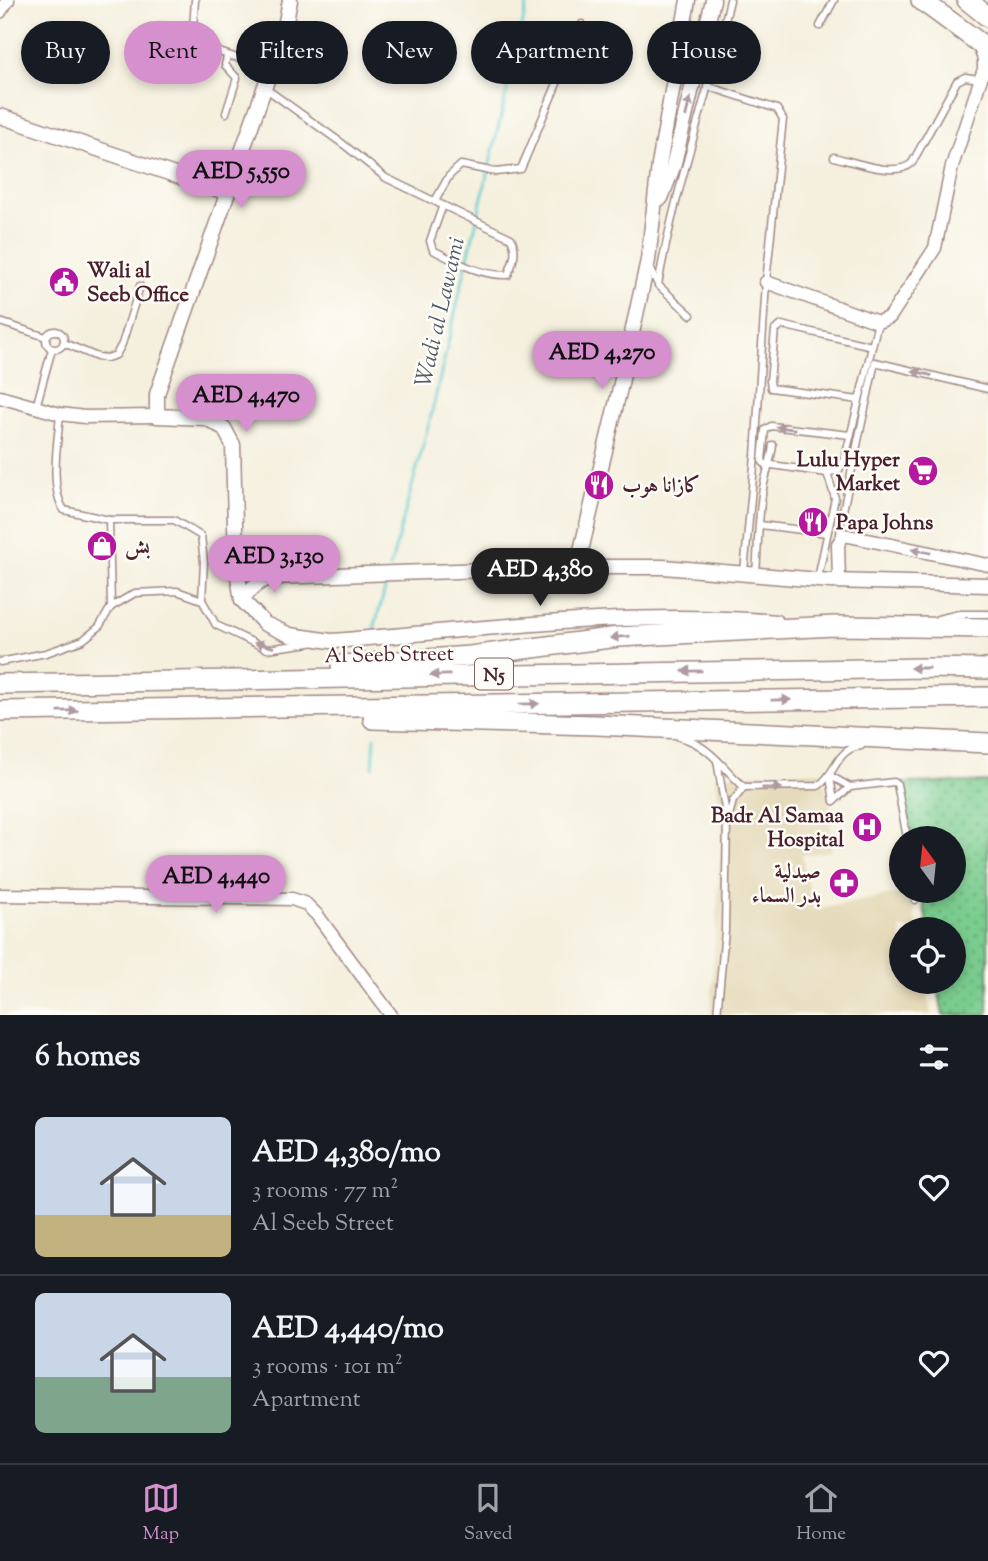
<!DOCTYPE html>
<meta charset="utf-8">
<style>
body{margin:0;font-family:"Sorts Mill Goudy",Amiri,serif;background:#20242c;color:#f1f3f6;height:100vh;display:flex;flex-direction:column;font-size:26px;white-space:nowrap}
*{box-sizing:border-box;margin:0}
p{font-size:23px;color:#9ea1a6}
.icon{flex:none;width:38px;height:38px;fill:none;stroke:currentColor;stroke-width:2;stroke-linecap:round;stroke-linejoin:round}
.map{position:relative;height:1015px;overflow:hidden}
.side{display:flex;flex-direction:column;background:#171b24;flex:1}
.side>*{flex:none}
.top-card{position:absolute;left:21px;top:21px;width:947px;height:63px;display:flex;gap:14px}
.needle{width:46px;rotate:345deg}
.controls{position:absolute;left:889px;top:826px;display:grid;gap:14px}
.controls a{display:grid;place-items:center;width:77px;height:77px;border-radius:50%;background:#171b24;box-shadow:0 4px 10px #0003;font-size:35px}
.price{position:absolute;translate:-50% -60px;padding:0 16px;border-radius:24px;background:#d690ce;color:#111;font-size:23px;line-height:46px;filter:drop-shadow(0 2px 4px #0008)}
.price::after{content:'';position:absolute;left:50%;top:42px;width:21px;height:16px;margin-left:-10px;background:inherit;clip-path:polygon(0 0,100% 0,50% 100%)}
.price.active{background:#222;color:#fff}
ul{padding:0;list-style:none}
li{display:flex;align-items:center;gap:21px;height:175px;padding:0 35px}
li+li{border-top:2px solid #363941}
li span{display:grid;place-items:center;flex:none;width:196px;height:140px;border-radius:10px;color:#555}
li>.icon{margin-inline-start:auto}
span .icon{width:84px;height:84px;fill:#fffc;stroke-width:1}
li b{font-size:30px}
h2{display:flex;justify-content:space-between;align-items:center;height:84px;padding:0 35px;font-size:30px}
.chip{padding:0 24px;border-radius:32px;background:#171b24;box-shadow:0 4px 10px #0003;font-size:24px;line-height:63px}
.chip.active{background:#d690ce;color:#111}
.tab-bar{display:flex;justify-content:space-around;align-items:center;height:98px;border-top:2px solid #363941;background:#171b24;font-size:19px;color:#9ea1a6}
.tab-bar a{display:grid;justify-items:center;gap:4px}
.tab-bar .active{color:#d690ce}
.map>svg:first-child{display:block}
.built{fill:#e5daba}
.park{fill:url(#park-dots);stroke:#62765c;stroke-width:2}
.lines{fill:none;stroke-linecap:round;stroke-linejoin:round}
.stream{stroke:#5cc9d0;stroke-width:2.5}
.service-casing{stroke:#a08884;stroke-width:9}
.minor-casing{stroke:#a08884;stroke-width:15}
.tertiary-casing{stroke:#a08884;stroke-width:17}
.primary-casing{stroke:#a08884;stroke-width:22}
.trunk-casing{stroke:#a08884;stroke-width:22}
.service{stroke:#fff;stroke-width:6}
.minor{stroke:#fff;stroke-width:12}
.tertiary{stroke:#fff;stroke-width:14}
.primary{stroke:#fff;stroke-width:19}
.trunk{stroke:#fff;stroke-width:19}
.oneway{fill:#ae9aa0}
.labels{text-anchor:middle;stroke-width:5;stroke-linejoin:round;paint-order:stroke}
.shield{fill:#fdfcf7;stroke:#806168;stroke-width:2}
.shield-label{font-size:19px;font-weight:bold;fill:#4a1f2b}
.poi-label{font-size:21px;font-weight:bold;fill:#4a1f2b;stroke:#fdfcf7;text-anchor:start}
.street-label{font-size:21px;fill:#4a1f2b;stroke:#fdfcf7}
.water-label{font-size:23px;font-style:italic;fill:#505a65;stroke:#fdfcf7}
</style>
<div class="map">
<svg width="988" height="1015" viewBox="0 0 988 1015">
<defs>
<pattern id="park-dots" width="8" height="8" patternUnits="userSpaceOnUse" patternTransform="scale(1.75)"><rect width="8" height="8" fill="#79cc8e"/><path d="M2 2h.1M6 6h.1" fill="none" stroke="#65a574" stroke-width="1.8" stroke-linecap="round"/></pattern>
</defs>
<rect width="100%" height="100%" fill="#fdfcf7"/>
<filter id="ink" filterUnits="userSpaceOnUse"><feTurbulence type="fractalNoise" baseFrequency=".0143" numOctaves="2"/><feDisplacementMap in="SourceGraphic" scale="14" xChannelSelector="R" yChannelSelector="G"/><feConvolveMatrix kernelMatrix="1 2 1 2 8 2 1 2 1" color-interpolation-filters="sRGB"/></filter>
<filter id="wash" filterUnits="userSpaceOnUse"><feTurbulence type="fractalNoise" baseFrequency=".00686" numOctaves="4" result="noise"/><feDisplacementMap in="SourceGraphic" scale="28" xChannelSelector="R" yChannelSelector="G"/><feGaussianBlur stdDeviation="1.57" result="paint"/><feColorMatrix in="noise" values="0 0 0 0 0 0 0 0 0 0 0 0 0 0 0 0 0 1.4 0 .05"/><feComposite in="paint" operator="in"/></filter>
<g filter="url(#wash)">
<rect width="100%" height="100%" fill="#f5f0de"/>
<!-- built -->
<polygon class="built" points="821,771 830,802 832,851 802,855 813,910 911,891 917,929 901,929 901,982 926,982 931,1015 710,1015 723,820 715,775"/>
<!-- park -->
<polygon class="park" points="988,782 988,1015 943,1015 937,982 954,982 954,929 928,929 921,891 954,891 954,838 912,838 902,783"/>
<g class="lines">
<!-- stream -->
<g class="stream">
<polyline points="390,568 432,412 528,0"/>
<polyline points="374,629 388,578"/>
<polyline points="373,767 375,737"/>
</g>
</g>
</g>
<g filter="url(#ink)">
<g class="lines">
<!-- service casing -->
<g class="service-casing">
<g id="service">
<polyline points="161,26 193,28 204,32 219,52 271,69"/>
<polyline points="820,26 834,0"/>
<polyline points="193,28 195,0"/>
<polyline points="173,66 179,28"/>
<polyline points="197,76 210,37"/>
<polyline points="707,86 777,109 783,119 766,282 755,456 744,572"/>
<path d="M 265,88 L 343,144 L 386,178 L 511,238 C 518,251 513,262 508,275 C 481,276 456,262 433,250 L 430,241 L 443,205"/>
<polyline points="226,113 237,78 225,65 227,56"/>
<path d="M 834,157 C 854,162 896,178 912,163 L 957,81 L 965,77 L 980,79"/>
<polyline points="435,201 449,176 461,165 496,172 521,169 582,24"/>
<polyline points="650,268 658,285 691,315"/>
<path d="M 658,285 C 675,188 708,96 730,0"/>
<polyline points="0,322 46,337"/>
<circle cx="55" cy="340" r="9"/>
<polyline points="64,343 97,357 107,358 116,355 122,344 140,286"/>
<polyline points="859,400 771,388 770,381 775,330 782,325 786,326 872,346"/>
<polyline points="36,407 52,349"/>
<path d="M 60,414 C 58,441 49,487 64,510 L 109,520"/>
<polyline points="850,435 771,426 765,430 762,461 765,464 827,473 839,470 846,454 878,322"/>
<polyline points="760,525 827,533"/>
<polyline points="840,537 841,520 875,362 988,389"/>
<path d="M 756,574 C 758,548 758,521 762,495 C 764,477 771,463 773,445"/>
<polyline points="818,578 835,498 827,473"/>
<polyline points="111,607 109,520 174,520 201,536 204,562 202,600 216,625 267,649 310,643"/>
<polyline points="938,619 959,614 988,614"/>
<polyline points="0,662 46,653 83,640 99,627 111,607 135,593 177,591 202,600"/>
<path d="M 679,737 C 707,743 724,769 744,787 L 818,786 C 836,775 836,748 861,746"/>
<polyline points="829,775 850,787 894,782 897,784 907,838"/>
<polyline points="830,777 834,801"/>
<polyline points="834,801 850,787"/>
<polyline points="728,819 733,801 744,787"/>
<polyline points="914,891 915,900"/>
<polyline points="717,1015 725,931 727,821 717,760"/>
</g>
</g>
<!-- minor casing -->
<g class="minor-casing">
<g id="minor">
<polyline points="0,12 8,0"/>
<polyline points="766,282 878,322 890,317 935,248 952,166 984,69 984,59 978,43"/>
<polyline points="0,397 60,414 85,417 157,416"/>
<polyline points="839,581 838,544 844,535 988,565"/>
<polyline points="0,895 292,899 306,904 317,915 391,1015"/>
</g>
</g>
<!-- tertiary casing -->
<g class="tertiary-casing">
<g id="tertiary">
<path d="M 290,0 L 284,32 L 157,394 L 157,416 L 206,418 L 224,428 L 233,445 L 236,565 L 242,600 L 265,624 L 290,635 L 331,641 C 476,630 631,609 776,622"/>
<polyline points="0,116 228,193"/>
<polyline points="661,198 673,167 713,0"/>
<path d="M 235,537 C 250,561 262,565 288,573"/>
<polyline points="577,567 620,388 648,260 659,165 688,0"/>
<path d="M 242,600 C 252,587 258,581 274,577 L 577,567 L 663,567 L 831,581 L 988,585"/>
</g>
</g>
<!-- primary casing -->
<g class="primary-casing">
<g id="primary">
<polyline points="921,0 988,49"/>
<polyline points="967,0 988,17"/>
</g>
</g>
<!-- trunk casing -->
<g class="trunk-casing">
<g id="trunk">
<polyline points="341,665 470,656 618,637 835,626 988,628"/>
<polyline points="0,684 924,668 988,669"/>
<polyline points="0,711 988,697"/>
<polyline points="373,719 596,725 988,743"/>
</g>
</g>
<!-- service -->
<use href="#service" class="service"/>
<!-- minor -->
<use href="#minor" class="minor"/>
<!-- tertiary -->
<use href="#tertiary" class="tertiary"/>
<!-- primary -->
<use href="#primary" class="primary"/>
<!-- trunk -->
<use href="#trunk" class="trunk"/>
</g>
<!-- one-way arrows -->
<defs><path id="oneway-solid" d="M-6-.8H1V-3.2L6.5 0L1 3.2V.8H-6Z" transform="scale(1.75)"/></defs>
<g class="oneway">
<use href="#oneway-solid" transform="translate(688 107) rotate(-76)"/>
<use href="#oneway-solid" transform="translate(922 373) rotate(-166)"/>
<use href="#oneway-solid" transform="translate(786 428) rotate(-173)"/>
<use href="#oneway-solid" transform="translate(921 551) rotate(-168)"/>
<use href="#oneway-solid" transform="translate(620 637) rotate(175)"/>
<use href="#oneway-solid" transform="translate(264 645) rotate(-166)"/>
<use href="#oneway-solid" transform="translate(920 668) rotate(180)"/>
<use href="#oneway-solid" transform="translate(692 671) rotate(179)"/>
<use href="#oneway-solid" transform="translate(440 675) rotate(179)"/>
<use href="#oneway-solid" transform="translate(781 700) rotate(-1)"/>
<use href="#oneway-solid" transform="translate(529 704) rotate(-1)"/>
<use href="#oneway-solid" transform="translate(68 711) rotate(-1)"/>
<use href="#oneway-solid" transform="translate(772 788)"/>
</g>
</g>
<!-- icons -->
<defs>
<g id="civic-disc" transform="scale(1.575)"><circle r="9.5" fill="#b5179e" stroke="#fdfcf7"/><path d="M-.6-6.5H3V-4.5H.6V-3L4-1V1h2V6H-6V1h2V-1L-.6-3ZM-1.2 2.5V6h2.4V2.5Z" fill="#fff"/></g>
<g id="supermarket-disc" transform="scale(1.575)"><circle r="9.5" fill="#b5179e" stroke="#fdfcf7"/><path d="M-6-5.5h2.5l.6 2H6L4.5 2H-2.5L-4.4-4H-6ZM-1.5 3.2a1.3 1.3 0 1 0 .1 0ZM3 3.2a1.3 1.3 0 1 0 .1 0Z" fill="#fff"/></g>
<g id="restaurant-disc" transform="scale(1.575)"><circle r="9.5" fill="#b5179e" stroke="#fdfcf7"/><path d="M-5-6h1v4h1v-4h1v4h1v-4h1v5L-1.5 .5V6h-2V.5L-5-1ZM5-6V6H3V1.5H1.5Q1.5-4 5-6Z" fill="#fff"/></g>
<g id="shop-disc" transform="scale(1.575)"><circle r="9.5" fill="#b5179e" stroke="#fdfcf7"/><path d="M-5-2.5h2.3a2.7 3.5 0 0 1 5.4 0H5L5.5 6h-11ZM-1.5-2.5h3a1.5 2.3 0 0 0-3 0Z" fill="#fff"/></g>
<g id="hospital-disc" transform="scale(1.575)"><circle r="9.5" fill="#b5179e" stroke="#fdfcf7"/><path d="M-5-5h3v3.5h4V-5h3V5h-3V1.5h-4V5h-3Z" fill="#fff"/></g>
<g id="pharmacy-disc" transform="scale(1.575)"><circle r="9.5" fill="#b5179e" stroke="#fdfcf7"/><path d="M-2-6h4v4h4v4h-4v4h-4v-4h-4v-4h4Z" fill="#fff"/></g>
</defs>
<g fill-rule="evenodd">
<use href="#civic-disc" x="64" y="282"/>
<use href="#supermarket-disc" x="923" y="471"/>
<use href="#restaurant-disc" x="599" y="485"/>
<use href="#restaurant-disc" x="813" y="522"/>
<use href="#shop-disc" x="102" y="546"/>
<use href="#hospital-disc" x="867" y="827"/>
<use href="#pharmacy-disc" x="844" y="883"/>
</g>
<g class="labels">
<!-- shield labels -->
<rect class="shield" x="475" y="658.5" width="38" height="31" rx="5"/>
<g class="shield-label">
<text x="494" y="681">N5</text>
</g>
<!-- poi labels -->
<g class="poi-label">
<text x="87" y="277">Wali al<tspan x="87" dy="24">Seeb Office</tspan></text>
<text x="900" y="466" text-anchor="end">Lulu Hyper<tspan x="900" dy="24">Market</tspan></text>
<text x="622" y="492">كازانا هوب</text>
<text x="836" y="529">Papa Johns</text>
<text x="125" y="553">بش</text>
<text x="844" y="822" text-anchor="end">Badr Al Samaa<tspan x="844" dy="24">Hospital</tspan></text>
<text x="821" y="878" text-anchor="end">صيدلية<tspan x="821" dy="24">بدر السماء</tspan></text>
</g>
<!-- street labels -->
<g class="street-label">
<text transform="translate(389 654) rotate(-1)" y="7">Al Seeb Street</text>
</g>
<!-- water labels -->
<g class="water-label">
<text transform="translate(439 312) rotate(-77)" y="8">Wadi al Lawami</text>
</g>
</g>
</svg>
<div class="controls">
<a><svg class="needle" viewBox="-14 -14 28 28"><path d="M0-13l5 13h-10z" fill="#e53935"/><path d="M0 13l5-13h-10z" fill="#9ea1a6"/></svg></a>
<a><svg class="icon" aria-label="locate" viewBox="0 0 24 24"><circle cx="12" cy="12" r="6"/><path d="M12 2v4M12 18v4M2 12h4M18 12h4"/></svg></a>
</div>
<b class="price" style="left:241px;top:210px">AED 5,550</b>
<b class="price" style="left:602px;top:391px">AED 4,270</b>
<b class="price" style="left:246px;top:434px">AED 4,470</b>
<b class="price" style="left:274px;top:595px">AED 3,130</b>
<b class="price active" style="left:540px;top:608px">AED 4,380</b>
<b class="price" style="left:216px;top:915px">AED 4,440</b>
<div class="top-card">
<a class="chip">Buy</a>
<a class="chip active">Rent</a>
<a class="chip">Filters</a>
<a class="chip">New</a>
<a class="chip">Apartment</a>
<a class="chip">House</a>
</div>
</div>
<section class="side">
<h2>6 homes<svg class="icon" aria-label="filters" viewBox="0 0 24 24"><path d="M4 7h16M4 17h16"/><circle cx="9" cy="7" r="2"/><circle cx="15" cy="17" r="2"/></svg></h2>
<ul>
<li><span style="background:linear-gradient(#c9d6e8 70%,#c2b280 0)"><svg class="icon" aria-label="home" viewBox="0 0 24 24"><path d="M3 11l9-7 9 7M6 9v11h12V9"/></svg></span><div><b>AED 4,380/mo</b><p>3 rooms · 77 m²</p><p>Al Seeb Street</p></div><svg class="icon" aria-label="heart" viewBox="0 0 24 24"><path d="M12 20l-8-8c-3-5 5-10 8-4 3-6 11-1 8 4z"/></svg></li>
<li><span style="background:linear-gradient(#c9d6e8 60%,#7fa58c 0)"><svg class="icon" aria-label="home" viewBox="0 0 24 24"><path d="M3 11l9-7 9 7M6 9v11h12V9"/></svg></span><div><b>AED 4,440/mo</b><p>3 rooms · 101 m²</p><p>Apartment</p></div><svg class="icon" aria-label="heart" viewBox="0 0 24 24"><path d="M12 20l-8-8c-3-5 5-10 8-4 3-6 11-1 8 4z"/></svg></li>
</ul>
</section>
<nav class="tab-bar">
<a class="active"><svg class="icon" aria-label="map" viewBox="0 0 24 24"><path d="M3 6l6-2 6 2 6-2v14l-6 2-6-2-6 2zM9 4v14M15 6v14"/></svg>Map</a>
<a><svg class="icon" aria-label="saved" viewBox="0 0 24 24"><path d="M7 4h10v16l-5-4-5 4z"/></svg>Saved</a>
<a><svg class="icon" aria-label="home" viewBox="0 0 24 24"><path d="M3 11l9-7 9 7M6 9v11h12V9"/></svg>Home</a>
</nav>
